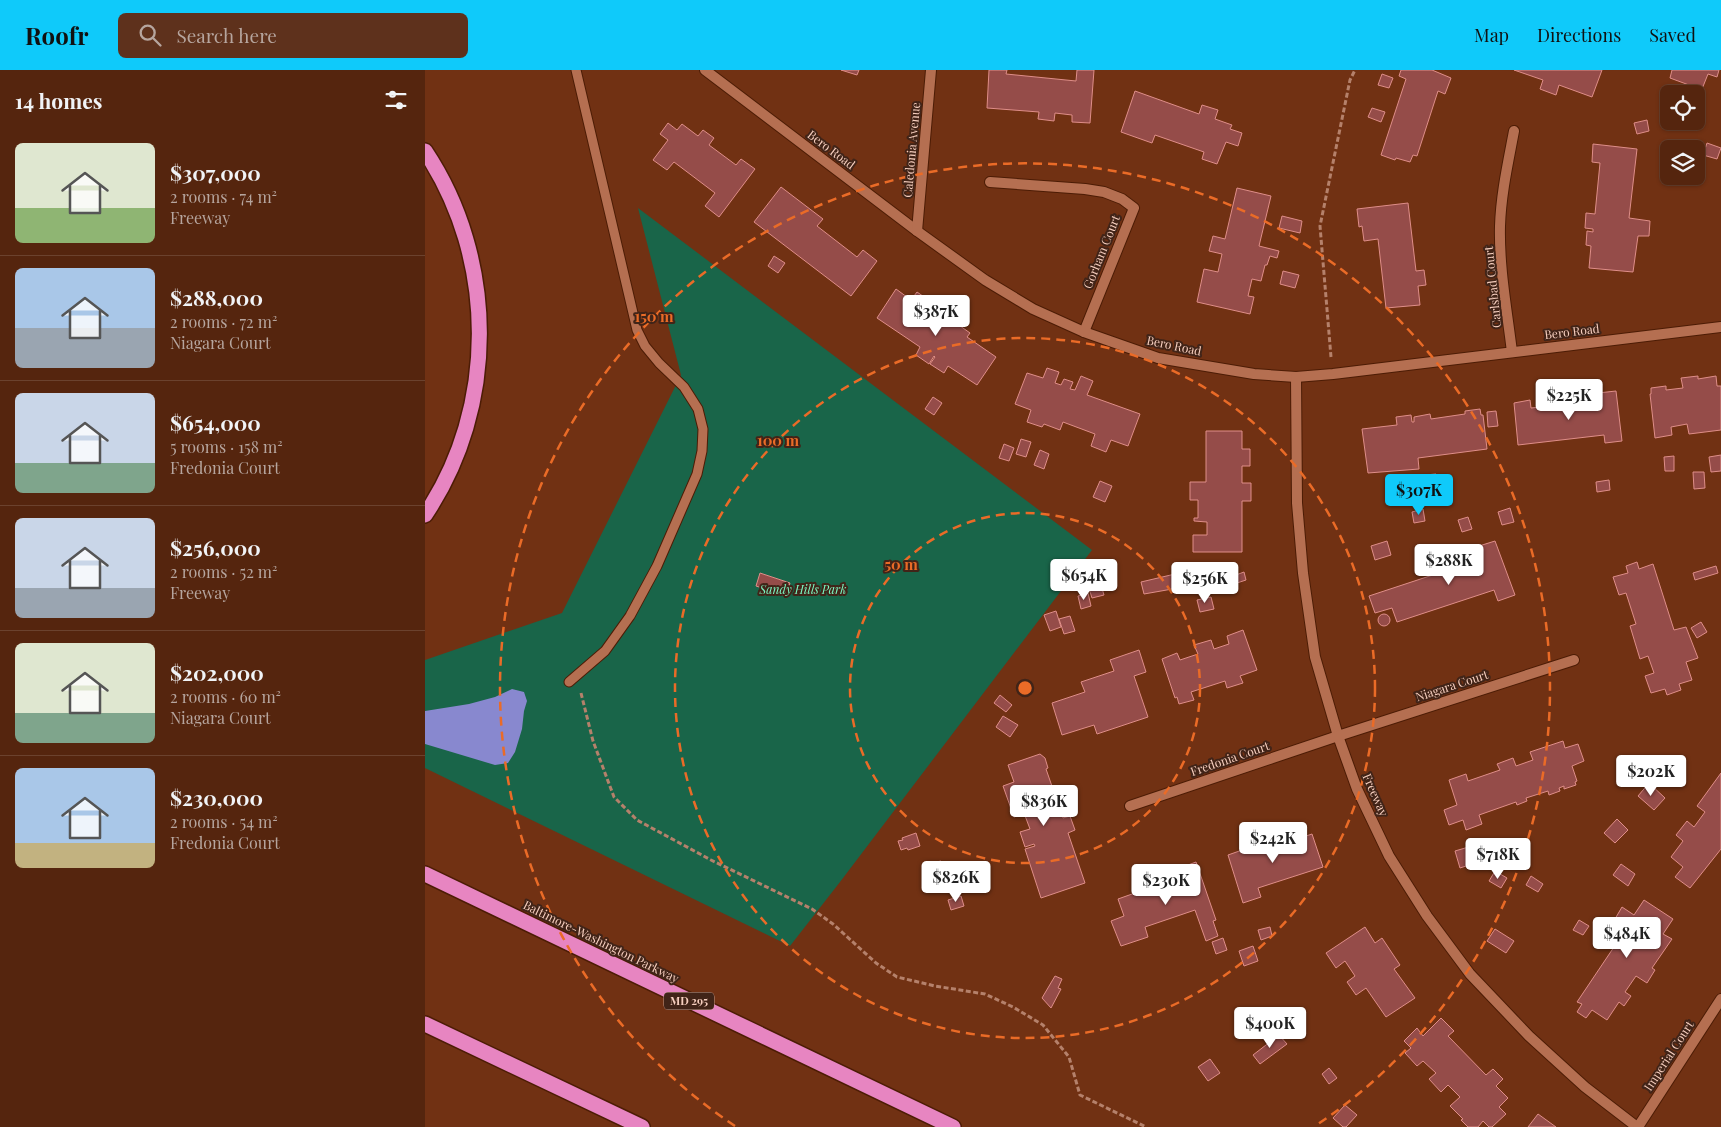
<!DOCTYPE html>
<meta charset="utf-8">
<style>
body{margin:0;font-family:"Playfair Display",serif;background:#5e311c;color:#f1f3f6;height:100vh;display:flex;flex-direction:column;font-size:19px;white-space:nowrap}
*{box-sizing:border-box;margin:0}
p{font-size:16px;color:#b6a59e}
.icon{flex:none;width:28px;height:28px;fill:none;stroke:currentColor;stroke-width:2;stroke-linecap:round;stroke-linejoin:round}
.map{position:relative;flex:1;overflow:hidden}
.panel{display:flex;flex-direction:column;background:#55250e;width:425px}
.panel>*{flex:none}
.controls{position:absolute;left:1235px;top:15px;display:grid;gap:10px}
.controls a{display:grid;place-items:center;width:45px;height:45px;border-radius:8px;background:#55250e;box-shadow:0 1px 4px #0004,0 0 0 1px #6b422e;font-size:25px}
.price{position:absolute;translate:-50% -42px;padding:0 11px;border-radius:5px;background:#fff;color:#222;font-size:16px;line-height:32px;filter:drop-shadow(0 1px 2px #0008)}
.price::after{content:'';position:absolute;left:50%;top:30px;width:15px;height:11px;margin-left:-8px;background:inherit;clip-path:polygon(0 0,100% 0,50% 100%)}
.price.current{background:#0fcafa;color:#111}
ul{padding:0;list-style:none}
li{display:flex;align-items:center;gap:15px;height:125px;padding:0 15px}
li+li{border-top:1px solid #6b422e}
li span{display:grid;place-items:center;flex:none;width:140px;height:100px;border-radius:8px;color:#555}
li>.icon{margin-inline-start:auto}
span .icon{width:60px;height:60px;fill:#fffc;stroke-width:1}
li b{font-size:21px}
h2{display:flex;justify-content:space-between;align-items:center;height:60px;padding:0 15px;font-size:21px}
header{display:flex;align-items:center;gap:30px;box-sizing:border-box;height:70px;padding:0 25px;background:#0fcafa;color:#111}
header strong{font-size:24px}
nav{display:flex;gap:28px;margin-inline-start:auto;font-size:18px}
.search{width:350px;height:45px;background:#5e311c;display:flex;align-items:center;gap:12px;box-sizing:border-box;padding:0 18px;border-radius:8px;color:#b6a59e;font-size:19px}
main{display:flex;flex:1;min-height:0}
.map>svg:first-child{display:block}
.green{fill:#196549}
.water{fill:#8888cf}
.building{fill:#954c49;stroke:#df8e89}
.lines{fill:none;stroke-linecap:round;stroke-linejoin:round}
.service-casing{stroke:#4c1c05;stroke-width:11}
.minor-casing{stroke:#4c1c05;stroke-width:12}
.motorway-casing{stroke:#4c1c05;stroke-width:18}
.path{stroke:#b5816b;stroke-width:3;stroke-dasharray:5 2.5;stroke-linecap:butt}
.service{stroke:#b56f51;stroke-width:9}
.minor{stroke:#b56f51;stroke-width:10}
.motorway{stroke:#e785c1;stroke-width:15}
.ring{fill:none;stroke:#ea6b27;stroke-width:2.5;stroke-dasharray:9 6}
.labels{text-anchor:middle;stroke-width:4;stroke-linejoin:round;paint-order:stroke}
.shield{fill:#412418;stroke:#c09c8d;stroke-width:1}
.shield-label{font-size:11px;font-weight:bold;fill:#f7cfbf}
.street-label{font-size:12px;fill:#f7cfbf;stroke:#412418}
.park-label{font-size:12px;font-style:italic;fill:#7df8c3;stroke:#412418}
.centre{fill:#ea6b27;stroke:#412418;stroke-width:2.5}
.ring-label{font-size:15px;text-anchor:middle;font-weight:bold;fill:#ea6b27;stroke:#412418;stroke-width:4;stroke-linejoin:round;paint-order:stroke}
</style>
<header>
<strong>Roofr</strong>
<div class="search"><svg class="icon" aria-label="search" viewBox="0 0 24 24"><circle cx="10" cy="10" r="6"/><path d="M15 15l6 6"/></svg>Search here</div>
<nav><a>Map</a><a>Directions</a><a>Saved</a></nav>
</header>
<main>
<section class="panel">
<h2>14 homes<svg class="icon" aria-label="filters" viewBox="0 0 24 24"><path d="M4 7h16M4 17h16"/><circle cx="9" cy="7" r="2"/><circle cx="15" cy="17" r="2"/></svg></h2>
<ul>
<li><span style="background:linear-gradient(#dfe7d0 65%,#8fb573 0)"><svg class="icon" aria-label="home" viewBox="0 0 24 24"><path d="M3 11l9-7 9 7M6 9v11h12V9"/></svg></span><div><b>$307,000</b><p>2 rooms · 74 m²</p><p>Freeway</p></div></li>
<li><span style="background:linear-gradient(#a9c7e8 60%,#9aa5b1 0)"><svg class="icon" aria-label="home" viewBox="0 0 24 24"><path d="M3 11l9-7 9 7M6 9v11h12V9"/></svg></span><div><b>$288,000</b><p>2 rooms · 72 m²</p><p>Niagara Court</p></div></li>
<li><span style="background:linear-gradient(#c9d6e8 70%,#7fa58c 0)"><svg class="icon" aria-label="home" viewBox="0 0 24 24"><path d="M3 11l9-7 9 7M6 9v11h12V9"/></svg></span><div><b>$654,000</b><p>5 rooms · 158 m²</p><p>Fredonia Court</p></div></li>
<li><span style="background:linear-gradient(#c9d6e8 70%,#9aa5b1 0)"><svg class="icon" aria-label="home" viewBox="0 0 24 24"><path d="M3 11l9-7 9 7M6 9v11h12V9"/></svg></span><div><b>$256,000</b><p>2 rooms · 52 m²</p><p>Freeway</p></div></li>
<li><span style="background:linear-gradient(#dfe7d0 70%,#7fa58c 0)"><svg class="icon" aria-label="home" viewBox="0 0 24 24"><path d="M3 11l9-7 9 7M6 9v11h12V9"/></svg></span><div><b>$202,000</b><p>2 rooms · 60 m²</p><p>Niagara Court</p></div></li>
<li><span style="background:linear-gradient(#a9c7e8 75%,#c2b280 0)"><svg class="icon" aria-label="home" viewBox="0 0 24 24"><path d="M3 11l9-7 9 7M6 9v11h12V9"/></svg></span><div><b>$230,000</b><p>2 rooms · 54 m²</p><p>Fredonia Court</p></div></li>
</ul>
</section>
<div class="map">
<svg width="1296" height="1057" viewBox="0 0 1296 1057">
<rect width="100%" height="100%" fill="#713113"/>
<!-- green -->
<polygon class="green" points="213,138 667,480 415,812 365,876 0,698 0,590 137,543 256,305"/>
<!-- water -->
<polygon class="water" points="87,619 99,622 102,631 99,641 97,659 90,682 83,693 70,695 0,674 0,641 44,634 70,627"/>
<!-- building -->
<g class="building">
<polygon points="416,0 434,0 432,5"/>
<polygon points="564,0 582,0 581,4 651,11 652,0 669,0 665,53 647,52 647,45 630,43 629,51 613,49 614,42 562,38"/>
<polygon points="976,0 1007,0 1026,8 1020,24 1013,21 992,86 988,85 985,92 971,88 970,90 956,85 981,9 974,6"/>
<polygon points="1089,0 1177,0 1167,27 1134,15 1131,25 1115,19 1118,10"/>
<polygon points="1247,0 1294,0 1292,7 1283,4 1277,19 1275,18 1271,28 1271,24 1261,24 1264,15 1245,8"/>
<polygon points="957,4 968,8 964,18 953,15"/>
<polygon points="710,21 774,44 777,35 793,40 790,49 807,55 805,59 817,63 813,76 801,72 792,94 777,89 779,82 730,65 727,73 696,62"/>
<polygon points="947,38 960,42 956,52 943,47"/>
<polygon points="1222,50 1224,61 1212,64 1209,53"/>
<polygon points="243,53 252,60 257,54 273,66 278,60 289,68 284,75 311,95 316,89 330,99 294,147 280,136 290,123 249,92 242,100 228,90 243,70 235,64"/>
<polygon points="1282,73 1296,78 1292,89 1278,85"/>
<polygon points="1168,74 1212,79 1204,148 1225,151 1224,166 1213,166 1208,202 1164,198 1166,176 1161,175 1162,161 1168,162 1168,159 1160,158 1161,143 1170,144 1175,93 1167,92"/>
<polygon points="356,117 398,149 392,156 432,187 438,180 452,191 426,226 329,152"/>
<polygon points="812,118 846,126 834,176 854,181 852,188 845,186 842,195 840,195 836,211 827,209 823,226 829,227 825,244 772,232 779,199 793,202 797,184 784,181 788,166 800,169"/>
<polygon points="983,133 991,201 999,200 1001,215 993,216 995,235 961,238 953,169 939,171 937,156 934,157 932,139"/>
<polygon points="857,146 877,151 875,163 854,158"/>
<polygon points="349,186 360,193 353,203 343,196"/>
<polygon points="858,201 874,205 870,218 855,214"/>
<polygon points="471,219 486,230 492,222 505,231 500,239 515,249 520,242 532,250 531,253 545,263 542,267 571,287 552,315 523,296 519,303 505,294 510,287 509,286 504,294 491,285 495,277 452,248"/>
<polygon points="622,298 634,302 630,313 636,315 639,309 648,312 645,319 650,320 656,306 668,311 662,325 715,344 703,376 686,370 681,382 666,376 670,364 638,352 635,360 619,354 617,357 602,352 606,340 590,334 602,303 618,308"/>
<polygon points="1273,306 1273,309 1291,306 1292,316 1296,316 1296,360 1264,364 1262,354 1246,357 1247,365 1230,368 1225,324 1226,324 1226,318 1241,316 1241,320 1258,318 1256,308"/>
<polygon points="1191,321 1197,371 1180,373 1179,365 1093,375 1089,333 1105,330 1106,338 1174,331 1173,323"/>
<polygon points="508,327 517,333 509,345 500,339"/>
<polygon points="1055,339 1056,345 1058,345 1062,379 993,388 994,399 943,403 937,359 972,355 971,347 986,345 987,352 989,352 989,347 1005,344 1006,349 1040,344 1040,341"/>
<polygon points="1071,341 1073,356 1063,357 1062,342"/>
<polygon points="781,361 817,361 817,379 825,379 825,396 817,396 817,413 826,413 826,431 817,431 817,482 768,482 768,465 782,465 782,452 769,451 769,448 773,448 773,430 765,430 765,412 781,412"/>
<polygon points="596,369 606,372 601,387 591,384"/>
<polygon points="579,374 589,378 584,391 574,388"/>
<polygon points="615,380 624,384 619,399 609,395"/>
<polygon points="1296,385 1296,401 1286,402 1284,387"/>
<polygon points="1249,386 1249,401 1240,401 1239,387"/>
<polygon points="1268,402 1279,402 1280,418 1269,419"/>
<polygon points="1011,404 1013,413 1001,415 1000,405"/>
<polygon points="1184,410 1185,420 1172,422 1171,412"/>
<polygon points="675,411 687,416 680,432 668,427"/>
<polygon points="1085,438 1089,452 1077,455 1073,442"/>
<polygon points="998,439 1000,451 989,453 987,442"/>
<polygon points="1043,447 1047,459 1037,462 1033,450"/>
<polygon points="962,471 966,485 950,490 946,476"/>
<polygon points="1070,471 1090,525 1073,531 1069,520 972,552 967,538 950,543 944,526 1041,494 1038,485 1055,480 1054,476"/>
<polygon points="1212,492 1214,499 1228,494 1249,560 1261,557 1273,588 1261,592 1267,610 1254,614 1256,620 1242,625 1240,619 1226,623 1220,606 1229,603 1223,586 1215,589 1205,556 1211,554 1201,523 1194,525 1188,507 1203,503 1201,496"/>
<polygon points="1291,496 1293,503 1270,510 1268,503"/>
<polygon points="819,502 821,510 791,520 789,513"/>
<polygon points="335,503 365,513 361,526 331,516"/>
<polygon points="750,504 753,518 719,524 716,512"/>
<polygon points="673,505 679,525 667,528 661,509"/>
<polygon points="663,523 666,536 656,539 653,526"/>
<polygon points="786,527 789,539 775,542 772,530"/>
<polygon points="631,541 636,557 625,561 619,545"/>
<circle cx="959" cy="550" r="6"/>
<polygon points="645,546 650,561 639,564 634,549"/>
<polygon points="1276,552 1282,562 1272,568 1266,558"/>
<polygon points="818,560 832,600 815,606 818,613 802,618 800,611 766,622 769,630 754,634 752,627 750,628 737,589 752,583 755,590 773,584 769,575 786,570 789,579 804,574 802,566"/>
<polygon points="714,580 721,602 709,606 723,647 672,664 669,655 637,665 627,633 660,622 656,612 689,601 685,590"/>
<polygon points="575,625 587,635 581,642 569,633"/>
<polygon points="578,646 593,655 585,667 571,657"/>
<polygon points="1138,671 1140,678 1153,674 1159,691 1147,696 1152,711 1150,712 1151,715 1139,719 1139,716 1134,718 1135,721 1124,725 1123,721 1101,728 1102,731 1092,735 1091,732 1054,745 1057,754 1041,760 1038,750 1024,755 1019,740 1032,735 1024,710 1041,704 1043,711 1075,700 1072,694 1088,688 1091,696 1108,690 1105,682"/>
<polygon points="615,684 620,688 623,698 621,699 638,748 645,746 650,760 643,763 660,813 616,828 600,779 610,776 609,774 600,777 595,762 605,759 599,743 589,747 578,716 589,712 583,695"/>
<polygon points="1296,703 1296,779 1265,818 1250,807 1258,797 1246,787 1258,771 1251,765 1262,751 1269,757 1280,742 1272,736"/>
<polygon points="1224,713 1240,728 1229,740 1213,726"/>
<polygon points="1192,749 1203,760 1190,773 1179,763"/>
<polygon points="491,763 495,776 483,780 482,778 476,780 473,771 478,770 477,768"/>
<polygon points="887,764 898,797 833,818 836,827 818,833 803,785 837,773 836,771 851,766 854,775"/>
<polygon points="1078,772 1081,783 1070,786 1067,775"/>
<polygon points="1057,773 1062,789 1035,798 1030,781"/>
<polygon points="516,791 519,803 505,806 503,794"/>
<polygon points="771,792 791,850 788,851 793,866 781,871 770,840 720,857 723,867 696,876 686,851 699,846 693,829 741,812 739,807 754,802 756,808 758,807 755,798"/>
<polygon points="1196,794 1210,804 1203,816 1188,805"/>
<polygon points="1070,801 1082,808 1076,818 1064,811"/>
<polygon points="1106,806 1118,814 1113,822 1101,815"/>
<polygon points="508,808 512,819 502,822 498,812"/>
<polygon points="536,826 539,836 526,840 523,830"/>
<polygon points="1219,830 1248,849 1238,864 1247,869 1227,898 1230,900 1222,913 1211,906 1200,922 1206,926 1199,936 1194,932 1182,950 1167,940 1161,948 1152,942 1157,934 1152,932 1191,874 1180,866 1197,837 1209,845"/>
<polygon points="1154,850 1164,856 1158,865 1148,860"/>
<polygon points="845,857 847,866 836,870 833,860"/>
<polygon points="940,857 950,873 957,868 975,895 969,899 990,928 961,947 941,918 931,925 922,912 930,906 920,891 911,898 901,883"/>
<polygon points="1070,859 1089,871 1081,883 1062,871"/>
<polygon points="798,868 802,880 791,884 787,872"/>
<polygon points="828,876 833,891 819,896 814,881"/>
<polygon points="630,906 637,909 633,918 636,919 626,938 617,928"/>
<polygon points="1016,948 1029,961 1023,966 1061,1005 1068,999 1078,1009 1071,1016 1083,1028 1074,1037 1081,1044 1067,1057 1064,1057 1058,1051 1053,1057 1043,1057 1036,1050 1038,1049 1025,1036 1035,1027 1023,1015 1016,1022 1004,1009 1011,1003 998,991 992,996 980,983 986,978 979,971 992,958 998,966"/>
<polygon points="854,965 862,974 835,994 828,985"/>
<polygon points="785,989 795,1003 783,1011 773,997"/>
<polygon points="904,998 912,1008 904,1014 897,1004"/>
<polygon points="920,1035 932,1045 921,1057 918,1057 908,1048"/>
<polygon points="1113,1044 1131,1057 1103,1057"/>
</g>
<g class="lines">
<!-- service casing -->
<g class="service-casing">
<polyline id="service" points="144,612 180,581 205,546 232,496 272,404 277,381 278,359 273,339 259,317 234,293 220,276 212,260 151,0"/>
</g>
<!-- minor casing -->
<g class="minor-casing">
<g id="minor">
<polyline points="280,0 492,161 560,210 608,239 659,262 733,288 829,304 871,307 908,304 1296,257"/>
<polyline points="565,112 660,119 679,122 697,129 709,138 659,262"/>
<polyline points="492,161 506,0"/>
<path d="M 1087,282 C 1082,240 1074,199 1075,156 C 1076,124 1083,93 1089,61"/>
<polyline points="871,307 872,433 878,503 890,587 913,666 932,719 964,786 1002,846 1045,904 1104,966 1160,1017 1212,1057"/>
<polyline points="705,736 913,666 1149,590"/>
<polyline points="1213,1057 1296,929"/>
</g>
</g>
<!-- motorway casing -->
<g class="motorway-casing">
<g id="motorway">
<path d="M 0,81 C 72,189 73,337 0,445"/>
<polyline points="0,804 528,1057"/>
<polyline points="0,954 217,1057"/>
</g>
</g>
<!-- path -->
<g class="path">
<polyline points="906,287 895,156 925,10 930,0"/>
<polyline points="156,623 168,671 189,727 212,750 286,790 387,839 408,854 451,893 472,907 510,916 560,924 588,937 618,955 644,987 655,1025 721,1057"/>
</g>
<!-- service -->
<use href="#service" class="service"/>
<!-- minor -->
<use href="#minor" class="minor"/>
<!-- motorway -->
<use href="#motorway" class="motorway"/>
</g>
<!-- distance rings -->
<g class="ring">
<circle cx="600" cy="618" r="175"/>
<circle cx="600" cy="618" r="350"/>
<path d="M310 1056A525 525 0 1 1 890 1056"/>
</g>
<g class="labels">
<!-- shield labels -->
<rect class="shield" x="239" y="922.5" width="50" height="17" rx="4"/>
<g class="shield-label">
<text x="264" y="935">MD 295</text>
</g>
<!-- street labels -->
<g class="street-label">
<text transform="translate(406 80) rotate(37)" y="4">Bero Road</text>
<text transform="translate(487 80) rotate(-85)" y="4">Caledonia Avenue</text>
<text transform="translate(677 182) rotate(-68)" y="4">Gorham Court</text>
<text transform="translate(1068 217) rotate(-96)" y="4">Carlsbad Court</text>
<text transform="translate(1147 262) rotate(-7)" y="4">Bero Road</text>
<text transform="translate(749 276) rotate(12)" y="4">Bero Road</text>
<text transform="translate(1027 616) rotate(-18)" y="4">Niagara Court</text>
<text transform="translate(805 689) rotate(-19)" y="4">Fredonia Court</text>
<text transform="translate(950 725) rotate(66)" y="4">Freeway</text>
<text transform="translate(176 872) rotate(26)" y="4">Baltimore-Washington Parkway</text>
<text transform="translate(1244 986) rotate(-57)" y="4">Imperial Court</text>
</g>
<!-- park labels -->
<g class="park-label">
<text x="378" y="524">Sandy Hills Park</text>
</g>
</g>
<circle cx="600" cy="618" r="8" class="centre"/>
<g class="ring-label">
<text x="229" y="252">150 m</text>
<text x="353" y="376">100 m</text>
<text x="476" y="500">50 m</text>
</g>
</svg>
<div class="controls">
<a><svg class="icon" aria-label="locate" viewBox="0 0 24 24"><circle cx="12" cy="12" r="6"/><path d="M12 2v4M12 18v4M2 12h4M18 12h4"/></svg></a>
<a><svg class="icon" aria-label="layers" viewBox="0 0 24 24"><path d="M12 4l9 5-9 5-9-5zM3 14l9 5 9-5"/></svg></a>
</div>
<b class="price" style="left:511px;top:267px">$387K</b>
<b class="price" style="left:1144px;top:351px">$225K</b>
<b class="price current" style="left:994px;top:446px">$307K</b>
<b class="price" style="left:1024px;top:516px">$288K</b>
<b class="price" style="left:659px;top:531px">$654K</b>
<b class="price" style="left:780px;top:534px">$256K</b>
<b class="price" style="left:1226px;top:727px">$202K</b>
<b class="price" style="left:619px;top:757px">$836K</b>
<b class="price" style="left:848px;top:794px">$242K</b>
<b class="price" style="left:1073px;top:810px">$718K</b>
<b class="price" style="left:531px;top:833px">$826K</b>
<b class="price" style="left:741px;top:836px">$230K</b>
<b class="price" style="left:1202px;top:889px">$484K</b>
<b class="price" style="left:845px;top:979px">$400K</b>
</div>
</main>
